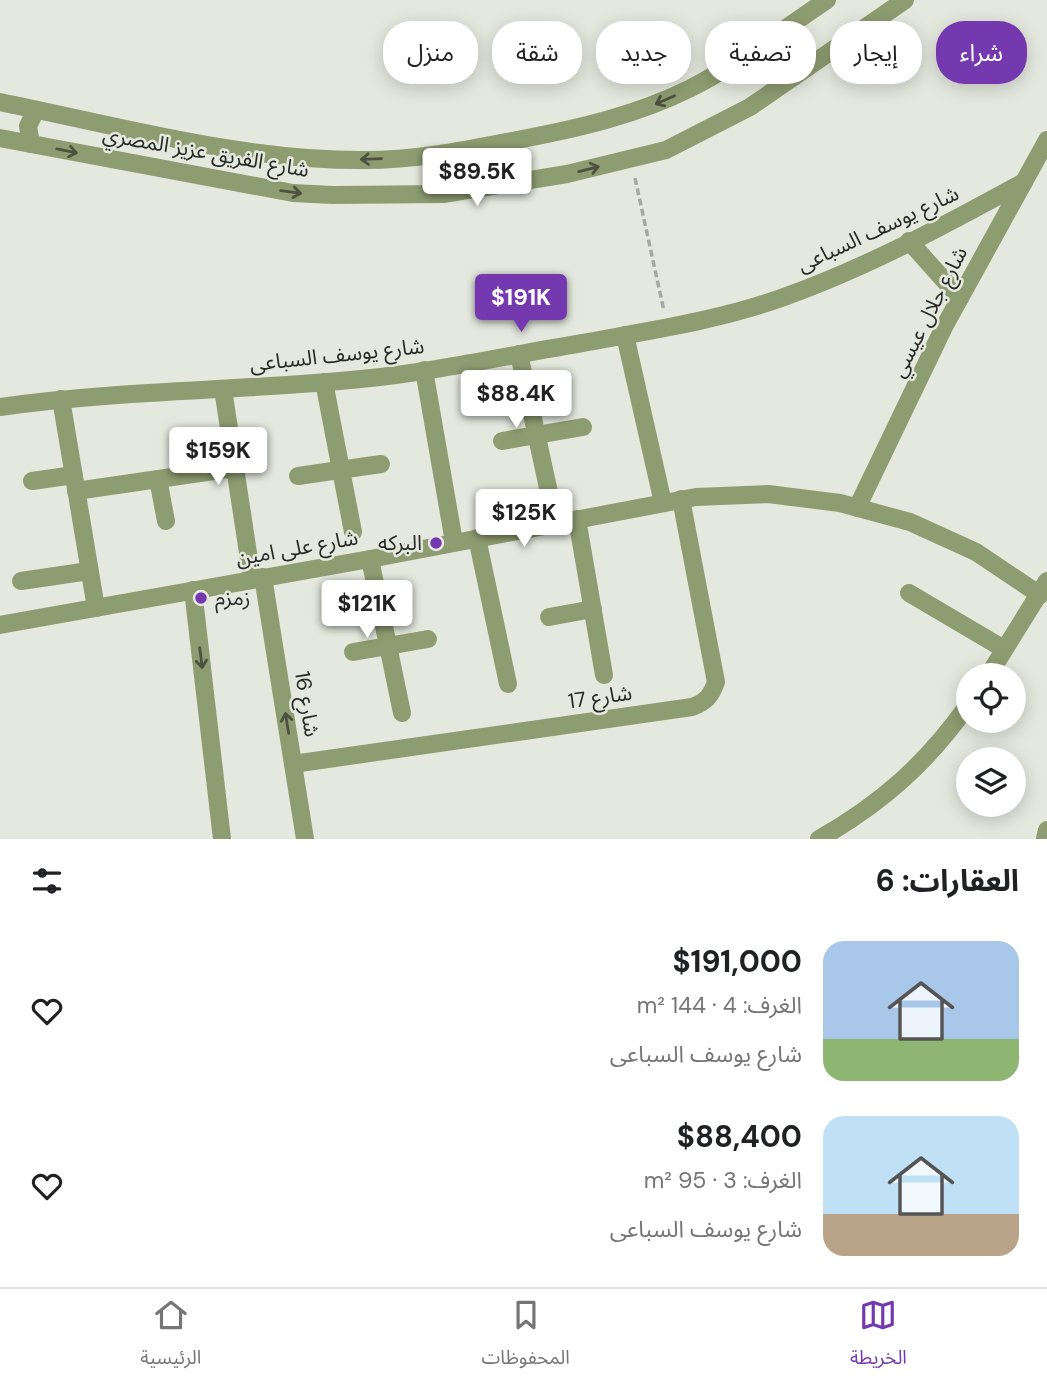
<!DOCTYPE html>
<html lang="ar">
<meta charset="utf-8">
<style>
body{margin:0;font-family:"DM Sans","Noto Sans Arabic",sans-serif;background:#f6f6f6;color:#202124;direction:rtl;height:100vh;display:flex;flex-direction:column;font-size:26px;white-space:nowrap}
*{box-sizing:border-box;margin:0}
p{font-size:23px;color:#757577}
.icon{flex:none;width:38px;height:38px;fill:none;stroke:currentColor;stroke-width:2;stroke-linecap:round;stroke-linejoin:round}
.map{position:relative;height:839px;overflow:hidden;direction:ltr}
.panel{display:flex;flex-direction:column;background:#fff;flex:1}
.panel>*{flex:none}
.top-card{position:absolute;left:21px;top:21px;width:1006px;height:63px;direction:rtl;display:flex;gap:14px}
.buttons{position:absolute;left:956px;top:663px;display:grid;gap:14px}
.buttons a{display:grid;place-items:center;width:70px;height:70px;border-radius:50%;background:#fff;box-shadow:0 4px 18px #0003;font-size:35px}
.price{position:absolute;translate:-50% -60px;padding:0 16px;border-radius:7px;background:#fff;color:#222;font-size:23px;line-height:46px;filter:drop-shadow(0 2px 4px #0008)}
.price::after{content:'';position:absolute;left:50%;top:42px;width:21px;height:16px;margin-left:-10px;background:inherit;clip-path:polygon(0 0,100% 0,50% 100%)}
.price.active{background:#7539af;color:#fff}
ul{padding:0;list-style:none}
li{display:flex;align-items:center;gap:21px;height:175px;padding:0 28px}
li span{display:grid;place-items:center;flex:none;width:196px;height:140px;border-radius:21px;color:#555}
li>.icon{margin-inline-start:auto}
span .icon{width:84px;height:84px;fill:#fffc;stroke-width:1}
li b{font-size:30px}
h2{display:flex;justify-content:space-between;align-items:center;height:84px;padding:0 28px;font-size:30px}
.tag{padding:0 24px;border-radius:28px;background:#fff;box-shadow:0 4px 18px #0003;font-size:24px;line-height:63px}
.tag.active{background:#7539af;color:#fff}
.dock{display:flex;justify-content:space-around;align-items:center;height:98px;border-top:2px solid #e0e0e0;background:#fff;font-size:19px;color:#757577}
.dock a{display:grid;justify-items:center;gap:4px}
.dock .active{color:#7539af}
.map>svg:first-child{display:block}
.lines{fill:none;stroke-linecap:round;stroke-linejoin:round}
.path{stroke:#a6a9a1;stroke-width:3.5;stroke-dasharray:7 3.5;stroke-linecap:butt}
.minor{stroke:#8e9d71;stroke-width:18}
.oneway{stroke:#4c5241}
.poi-dot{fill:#7539af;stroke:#e4e8de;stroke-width:2.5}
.labels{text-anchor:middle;stroke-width:5;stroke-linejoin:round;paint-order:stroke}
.street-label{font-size:21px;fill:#292a27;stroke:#e4e8de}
.poi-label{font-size:21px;fill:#292a27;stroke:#e4e8de;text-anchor:end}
</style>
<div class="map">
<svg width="1047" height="839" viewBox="0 0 1047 839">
<rect width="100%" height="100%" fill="#e4e8de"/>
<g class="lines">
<!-- path -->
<polyline class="path" points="635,178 664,311"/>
<!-- minor -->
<g class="minor">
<path d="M 0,102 C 119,126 243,161 365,160 C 419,160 470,149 522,139 C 580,128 636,115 689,89 C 737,65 782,30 827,0"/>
<polyline points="0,138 293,193 333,195 443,194 567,174 666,150 750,107 905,0"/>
<polyline points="31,144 28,126 36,110"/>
<polyline points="909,241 960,298"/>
<polyline points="625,335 663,503"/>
<polyline points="519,354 550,497"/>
<polyline points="424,370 454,542"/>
<polyline points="324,382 353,532"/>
<polyline points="223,389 252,579"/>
<polyline points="61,399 96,608"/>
<path d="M 0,407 C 120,390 241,391 361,379 C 433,372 505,356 577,344 C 646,331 718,321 784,297 C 868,267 947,224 1024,182"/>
<polyline points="502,441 583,427"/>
<polyline points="298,476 381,464"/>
<polyline points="158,479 166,521"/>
<polyline points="32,481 74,475"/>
<polyline points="76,491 234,468"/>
<polyline points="857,508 944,327 1047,140"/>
<polyline points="577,519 604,675"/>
<polyline points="477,538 508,684"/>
<polyline points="370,559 402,713"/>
<polyline points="263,577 305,839"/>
<polyline points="21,581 89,571"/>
<polyline points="193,590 222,839"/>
<polyline points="909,593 1004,649"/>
<polyline points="549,617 593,609"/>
<polyline points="0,625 370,559 696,497 768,494 840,503 910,522 976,552 1040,595"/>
<polyline points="353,652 428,639"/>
<polyline points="988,676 1047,581"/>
<path d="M 293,764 L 692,707 C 706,702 711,696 716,682 L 681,499"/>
<path d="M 819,839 C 882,803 926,764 968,705"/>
<polyline points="1045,839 1047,830"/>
</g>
</g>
<!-- one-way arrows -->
<defs><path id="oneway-shaft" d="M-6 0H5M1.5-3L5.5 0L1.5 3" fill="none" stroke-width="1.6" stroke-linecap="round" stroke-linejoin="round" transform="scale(1.75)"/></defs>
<g class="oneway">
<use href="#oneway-shaft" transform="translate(665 100) rotate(156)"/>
<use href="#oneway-shaft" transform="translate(67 151) rotate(11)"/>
<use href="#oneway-shaft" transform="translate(371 159) rotate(178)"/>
<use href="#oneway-shaft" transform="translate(589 169) rotate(-14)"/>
<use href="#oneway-shaft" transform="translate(291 192) rotate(7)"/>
<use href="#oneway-shaft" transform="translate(201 658) rotate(83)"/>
<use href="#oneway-shaft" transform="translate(287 723) rotate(-99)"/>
</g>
<!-- markers -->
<g class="poi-dot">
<circle cx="436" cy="543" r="7"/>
<circle cx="201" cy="598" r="7"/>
</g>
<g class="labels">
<!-- street labels -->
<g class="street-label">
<text transform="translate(206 152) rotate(10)" y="7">شارع الفريق عزيز المصري</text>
<text transform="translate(878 229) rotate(-25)" y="7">شارع يوسف السباعى</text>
<text transform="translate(929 312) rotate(-63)" y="7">شارع جلال عيسي</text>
<text transform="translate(337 355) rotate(-6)" y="7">شارع يوسف السباعى</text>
<text transform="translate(297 548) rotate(-10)" y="7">شارع على امين</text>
<text transform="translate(600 697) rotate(-8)" y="7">شارع 17</text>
<text transform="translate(307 704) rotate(81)" y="7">شارع 16</text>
</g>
<!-- poi labels -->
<g class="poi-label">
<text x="422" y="550">البركه</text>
<text x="215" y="605" text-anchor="start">زمزم</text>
</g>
</g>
</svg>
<div class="buttons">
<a><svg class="icon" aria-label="locate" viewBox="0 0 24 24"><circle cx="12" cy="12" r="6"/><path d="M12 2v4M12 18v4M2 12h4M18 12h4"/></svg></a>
<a><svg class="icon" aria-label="layers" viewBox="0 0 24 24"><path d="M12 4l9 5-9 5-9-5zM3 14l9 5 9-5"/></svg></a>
</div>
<b class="price" style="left:477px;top:208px">$89.5K</b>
<b class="price active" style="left:521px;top:334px">$191K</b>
<b class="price" style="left:516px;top:430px">$88.4K</b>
<b class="price" style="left:218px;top:487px">$159K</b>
<b class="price" style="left:524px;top:549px">$125K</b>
<b class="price" style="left:367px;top:640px">$121K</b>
<div class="top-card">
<a class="tag active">شراء</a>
<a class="tag">إيجار</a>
<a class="tag">تصفية</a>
<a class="tag">جديد</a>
<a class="tag">شقة</a>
<a class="tag">منزل</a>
</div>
</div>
<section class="panel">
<h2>العقارات: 6<svg class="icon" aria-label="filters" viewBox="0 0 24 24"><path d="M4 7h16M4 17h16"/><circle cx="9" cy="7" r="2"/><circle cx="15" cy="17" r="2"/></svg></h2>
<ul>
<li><span style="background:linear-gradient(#a9c7e8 70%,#8fb573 0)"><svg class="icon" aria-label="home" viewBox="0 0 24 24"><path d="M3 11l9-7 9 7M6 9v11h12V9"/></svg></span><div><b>$191,000</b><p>الغرف: 4 · 144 m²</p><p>شارع يوسف السباعى</p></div><svg class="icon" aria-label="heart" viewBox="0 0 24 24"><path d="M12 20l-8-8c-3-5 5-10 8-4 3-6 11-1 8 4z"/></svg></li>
<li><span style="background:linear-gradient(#bfe0f5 70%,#b9a48a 0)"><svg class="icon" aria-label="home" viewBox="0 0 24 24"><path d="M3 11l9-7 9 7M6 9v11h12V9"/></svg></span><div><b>$88,400</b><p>الغرف: 3 · 95 m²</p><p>شارع يوسف السباعى</p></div><svg class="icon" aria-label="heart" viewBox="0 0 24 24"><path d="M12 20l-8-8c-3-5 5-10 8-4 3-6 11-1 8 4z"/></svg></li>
</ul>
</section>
<nav class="dock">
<a class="active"><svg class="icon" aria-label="map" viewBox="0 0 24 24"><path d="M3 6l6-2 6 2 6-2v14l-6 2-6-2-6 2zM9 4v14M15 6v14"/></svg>الخريطة</a>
<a><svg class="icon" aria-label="saved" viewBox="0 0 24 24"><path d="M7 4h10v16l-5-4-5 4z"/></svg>المحفوظات</a>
<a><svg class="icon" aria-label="home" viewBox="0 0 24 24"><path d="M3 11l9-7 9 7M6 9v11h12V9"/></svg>الرئيسية</a>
</nav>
